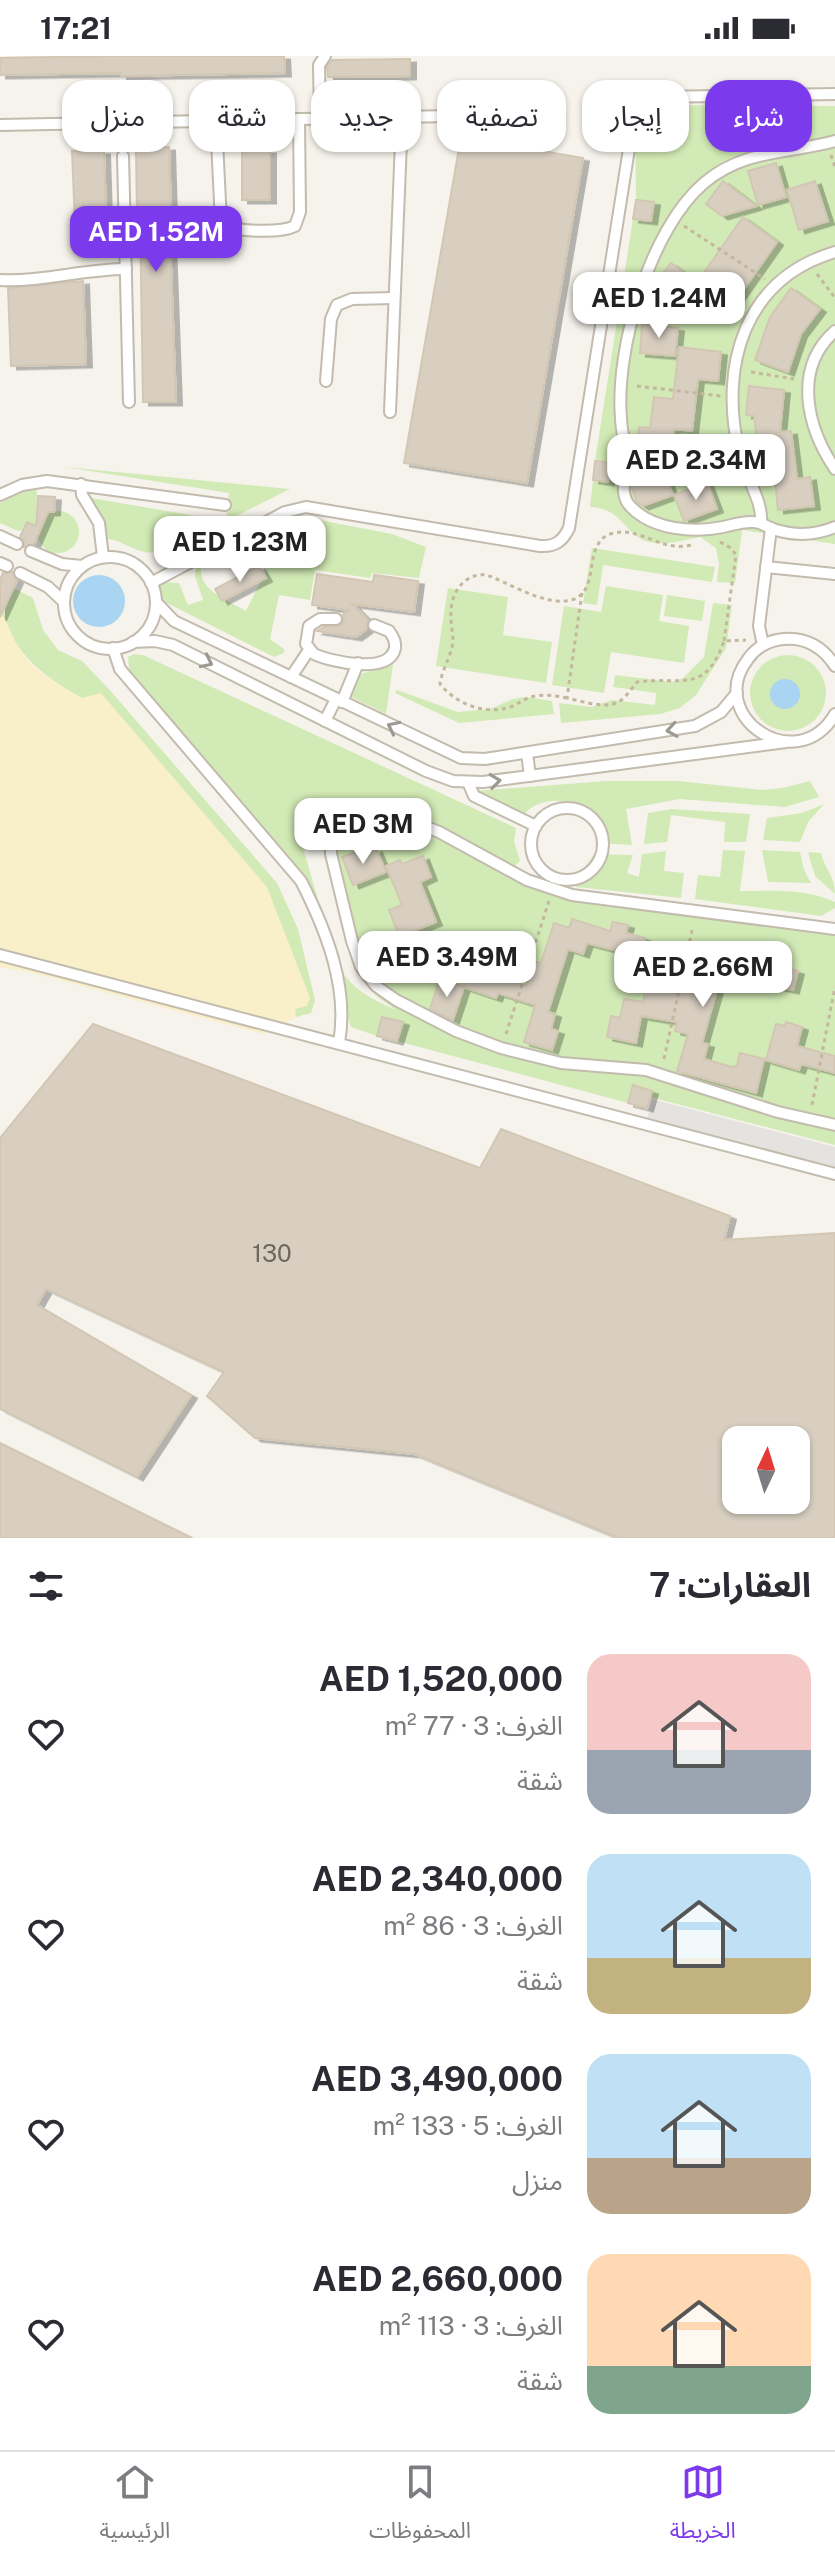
<!DOCTYPE html>
<html lang="ar">
<meta charset="utf-8">
<style>
body{margin:0;font-family:"Public Sans","Noto Sans Arabic",sans-serif;background:#f7f7f7;color:#2b2b33;direction:rtl;height:100vh;display:flex;flex-direction:column;font-size:30px;white-space:nowrap}
*{box-sizing:border-box;margin:0}
p{font-size:26px;color:#7c7c81}
.icon{flex:none;width:44px;height:44px;fill:none;stroke:currentColor;stroke-width:2;stroke-linecap:round;stroke-linejoin:round}
.map{position:relative;height:1482px;overflow:hidden;direction:ltr}
.panel{display:flex;flex-direction:column;background:#fff;flex:1}
.panel>*{flex:none}
.banner{position:absolute;left:24px;top:24px;width:788px;height:72px;direction:rtl;display:flex;gap:16px}
.needle{width:52px;rotate:4deg}
.buttons{position:absolute;left:722px;top:1370px;display:grid;gap:16px}
.buttons a{display:grid;place-items:center;width:88px;height:88px;border-radius:16px;background:#fff;box-shadow:0 2px 6px #0004;font-size:40px}
.price{position:absolute;translate:-50% -68px;padding:0 18px;border-radius:16px;background:#fff;color:#222;font-size:26px;line-height:52px;filter:drop-shadow(0 2px 4px #0008)}
.price::after{content:'';position:absolute;left:50%;top:48px;width:24px;height:18px;margin-left:-12px;background:inherit;clip-path:polygon(0 0,100% 0,50% 100%)}
.price.active{background:#7c3aed;color:#fff}
ul{padding:0;list-style:none}
li{display:flex;align-items:center;gap:24px;height:200px;padding:0 24px}
li span{display:grid;place-items:center;flex:none;width:224px;height:160px;border-radius:24px;color:#555}
li>.icon{margin-inline-start:auto}
span .icon{width:96px;height:96px;fill:#fffc;stroke-width:1}
li b{font-size:34px}
h2{display:flex;justify-content:space-between;align-items:center;height:96px;padding:0 24px;font-size:34px}
.pill{padding:0 28px;border-radius:24px;background:#fff;box-shadow:0 2px 6px #0004;font-size:28px;line-height:72px}
.pill.active{background:#7c3aed;color:#fff}
.status{display:flex;justify-content:space-between;align-items:center;height:56px;padding:0 40px;background:#fff;direction:ltr}
.status svg{height:22px;fill:currentColor}
.tabs{display:flex;justify-content:space-around;align-items:center;height:112px;border-top:2px solid #e1e1e2;background:#fff;font-size:22px;color:#7c7c81}
.tabs a{display:grid;justify-items:center;gap:4px}
.tabs .active{color:#7c3aed}
.map>svg:first-child{display:block}
.green{fill:#d2eab5}
.sand{fill:#f9efc9}
.parking{fill:#e5e3e0}
.water{fill:#a9d4f2}
.building{fill:#d8cfc1;stroke:#d3c7b4;stroke-width:2;fill-rule:evenodd;filter:url(#shadow)}
.lines{fill:none;stroke-linecap:round;stroke-linejoin:round}
.service-casing{stroke:#c2bbae;stroke-width:14}
.path{stroke:#c4b79f;stroke-width:3;stroke-dasharray:4 4;stroke-linecap:butt}
.service{stroke:#fff;stroke-width:10}
.oneway{stroke:#9c9892}
.labels{text-anchor:middle;stroke-width:6;stroke-linejoin:round;paint-order:stroke}
.number-label{font-size:24px;fill:#6e675b}
</style>
<div class="status"><b>17:21</b><svg viewBox="0 0 49 12"><path d="M0 12V9h3v3zM5 12V6h3v6zM10 12V3h3v9zM15 12V0h3v12zM26 1h20v11H26zM47 4h2v5h-2z"/></svg></div>
<div class="map">
<svg width="835" height="1482" viewBox="0 0 835 1482">
<defs>
<filter id="shadow"><feDropShadow dx="6" dy="3.5" stdDeviation="0" flood-color="#0004"/></filter>
</defs>
<rect width="100%" height="100%" fill="#f6f3ec"/>
<!-- green -->
<g class="green">
<path d="M 649,49 L 835,50 L 835,488 L 742,474 L 735,527 L 717,526 L 719,508 L 716,492 L 700,481 C 684,484 665,490 649,486 C 625,480 623,452 590,451 L 593,424 L 608,426 L 611,408 L 595,405 L 633,163 L 651,165 L 654,147 L 636,144 L 635,63 Z"/>
<polygon points="65,411 290,433 226,465 229,437"/>
<polygon points="37,434 35,471 18,475 0,467 0,447 16,436"/>
<path d="M 91,442 L 219,464 C 201,473 162,501 144,496 C 128,492 120,483 102,482 Z"/>
<circle cx="58" cy="476" r="21"/>
<path d="M 292,458 L 286,469 L 201,510 C 198,535 228,544 246,555 L 293,459 L 392,478 L 426,491 L 419,522 L 372,517 L 370,522 L 315,514 L 310,544 L 279,539 L 270,583 L 284,593 L 284,597 L 274,601 L 159,543 L 159,530 L 163,526 L 179,527 L 188,549 L 203,544 L 195,520 L 197,507 Z"/>
<polygon points="592,492 715,511 712,526 603,509 597,549 583,547"/>
<path d="M 0,525 L 33,542 L 43,574 L 58,594 L 82,605 L 107,631 L 277,827 L 298,873 L 315,944 L 311,957 L 296,961 L 294,953 L 82,642 C 44,621 16,599 1,557 C 0,548 0,535 0,525 Z"/>
<polygon points="606,530 663,539 659,565 689,570 684,607 611,596 604,637 552,629 564,550 601,556"/>
<polygon points="448,532 508,541 503,579 552,586 546,627 436,610"/>
<polygon points="667,539 705,545 702,565 664,560"/>
<polygon points="713,547 732,549 726,592 696,639 680,652 660,658 561,667 559,647 592,651 612,644 655,649 656,637 613,631 615,619 672,626 683,622 704,601"/>
<polygon points="387,592 395,594 386,658 347,639 350,622 376,613"/>
<path d="M 134,598 L 143,599 L 516,772 L 514,785 L 520,805 L 514,811 C 469,790 387,739 338,743 C 317,745 305,761 299,778 L 336,906 C 352,934 368,941 396,954 L 375,939 L 374,924 L 363,906 L 332,802 L 338,760 L 342,754 C 423,765 491,816 570,836 C 595,842 623,842 648,845 C 711,853 773,859 835,870 L 835,1089 L 650,1041 L 652,1035 L 633,1029 L 628,1047 L 397,985 L 402,967 L 383,961 L 377,980 L 351,971 L 298,820 L 129,613 L 128,601 Z"/>
<circle cx="788" cy="637" r="38"/>
<polygon points="397,634 458,656 490,653 513,643 526,641 552,645 554,658 459,667 395,637"/>
<path d="M 606,725 L 679,725 L 762,734 L 782,732 L 810,725 L 819,741 L 785,751 L 680,743 L 626,753 L 632,789 L 596,787 C 597,749 552,731 525,757 L 474,735 Z"/>
<polygon points="824,748 808,766 800,786 763,784 767,762 802,757"/>
<polygon points="672,753 750,758 746,786 724,786 725,766 671,759 667,786 644,788 648,757"/>
<path d="M 723,794 L 745,795 L 740,835 C 772,835 806,832 835,846 L 835,852 L 821,860 L 695,843 L 698,819 L 720,821 Z"/>
<polygon points="762,794 800,796 804,814 811,827 768,826"/>
<polygon points="666,795 664,815 684,817 681,842 576,831 571,823 583,815 594,798 633,799 627,817 639,821 642,798"/>
<path d="M 808,796 L 821,797 C 825,814 835,820 835,838 L 815,820 Z"/>
</g>
<!-- sand -->
<path class="sand" d="M 0,556 C 8,566 11,579 18,590 C 33,615 57,628 82,642 L 101,637 L 267,831 L 310,942 L 307,950 L 295,953 L 296,961 L 264,978 L 29,916 L 0,911 Z"/>
<!-- parking -->
<polygon class="parking" points="652,1043 835,1091 835,1112 647,1063"/>
<!-- water -->
<g class="water">
<circle cx="99" cy="545" r="26"/>
<circle cx="785" cy="638" r="15"/>
</g>
<!-- building -->
<g class="building">
<polygon points="108,0 284,0 285,17 121,20 121,17 0,19 0,2"/>
<polygon points="410,3 410,20 328,21 327,11 332,4"/>
<rect x="773" y="55" width="20" height="25"/>
<polygon points="461,81 583,102 527,427 404,407"/>
<polygon points="169,91 171,157 169,157 176,346 143,346 140,158 137,158 136,92"/>
<polygon points="270,94 270,144 242,144 242,95"/>
<polygon points="72,95 104,95 107,191 76,192"/>
<polygon points="776,107 786,141 758,149 748,115"/>
<polygon points="723,125 756,150 722,160 706,148"/>
<polygon points="815,125 828,165 799,174 787,134"/>
<polygon points="636,144 654,146 651,165 633,163"/>
<polygon points="743,161 777,186 732,250 698,225"/>
<polygon points="671,207 699,228 682,251 653,230"/>
<polygon points="83,225 86,308 11,310 8,232"/>
<polygon points="791,232 820,253 801,278 788,316 755,304 770,261"/>
<polygon points="642,268 678,272 675,300 640,297"/>
<polygon points="679,291 721,296 718,325 698,323 692,375 674,373 671,403 658,402 673,439 643,450 637,446 632,432 639,371 650,372 654,341 673,343"/>
<polygon points="749,330 784,334 780,376 791,375 797,423 810,421 814,450 778,454 773,406 760,408 754,360 746,359"/>
<polygon points="595,405 611,407 608,426 593,424"/>
<polygon points="707,426 717,453 684,465 674,439"/>
<polygon points="38,440 55,441 54,456 48,456 34,488 24,491 24,484 20,481 27,466 36,470"/>
<polygon points="259,510 266,522 222,545 215,533"/>
<polygon points="12,516 17,524 0,561 0,524 3,517"/>
<polygon points="317,518 373,526 374,519 418,525 414,556 352,548 368,564 367,573 356,581 317,575 324,571 341,569 344,564 343,559 349,554 312,549"/>
<polygon points="376,793 386,816 353,829 342,801 361,794 363,798"/>
<polygon points="423,800 431,821 420,826 436,866 401,880 411,907 379,921 368,893 399,880 389,854 402,849 386,810 400,804 402,808"/>
<polygon points="572,863 610,875 613,866 628,869 626,877 645,882 641,901 587,887 583,898 568,893 548,956 555,958 551,973 558,975 552,994 524,986 535,949 498,937 496,942 463,931 476,895 483,898 485,894 501,899 494,918 526,930 533,905 541,907 554,867 569,872"/>
<polygon points="721,887 780,902 779,910 798,915 793,934 721,919 702,987 708,988 704,1003 732,1011 737,1010 740,997 764,1003 756,1037 677,1015 688,978 675,975 677,966 641,960 636,987 607,981 611,960 620,962 624,943 643,946 649,914 694,922 703,892 718,896"/>
<polygon points="440,923 464,931 453,964 430,953"/>
<polygon points="382,961 403,966 397,985 377,980"/>
<polygon points="786,966 802,971 797,990 835,1000 835,1017 801,1008 799,1014 766,1004 776,968 785,970"/>
<path d="M 93,968 L 480,1112 L 501,1073 L 730,1160 L 724,1184 L 835,1177 L 835,1482 L 619,1482 L 415,1398 L 255,1382 L 207,1340 L 224,1316 L 46,1233 L 37,1249 L 191,1339 L 137,1421 L 0,1353 L 0,1082 ZM 736,1384 L 796,1384 L 796,1444 L 736,1444 Z"/>
<polygon points="633,1029 652,1035 647,1052 628,1047"/>
<polygon points="0,1387 192,1482 0,1482"/>
</g>
<g class="lines">
<!-- service casing -->
<g class="service-casing">
<g id="service">
<polyline points="320,62 319,9 325,0"/>
<path d="M 216,65 L 221,166 C 232,177 281,177 295,170 L 300,156 L 299,63"/>
<polyline points="0,69 552,58"/>
<path d="M 835,85 C 788,98 744,93 704,127 C 650,173 615,293 621,362 C 621,374 625,386 626,398 C 628,415 617,438 631,451 C 653,474 694,477 723,471 C 733,469 743,465 753,466 C 762,466 768,472 776,474 C 796,480 816,479 835,471"/>
<polyline points="123,100 129,346"/>
<path d="M 0,224 C 42,226 84,213 126,213"/>
<path d="M 835,275 C 793,312 806,370 835,413"/>
<polyline points="326,325 331,263 337,249 352,243 394,242"/>
<polyline points="390,356 402,61"/>
<polyline points="81,428 82,439 99,467 103,501"/>
<polyline points="0,439 22,429 47,425 225,449"/>
<path d="M 761,467 C 763,443 744,420 739,396 C 719,310 744,223 835,196"/>
<polyline points="0,480 17,488"/>
<polyline points="31,495 62,508 82,510"/>
<circle cx="110" cy="547" r="46"/>
<polyline points="0,507 7,510"/>
<polyline points="766,511 835,518"/>
<polyline points="20,517 48,531 64,546"/>
<path d="M 151,527 L 285,456 L 306,451 L 540,490 C 555,491 563,485 569,472 L 635,55 L 647,44 L 656,41 L 835,38"/>
<polyline points="156,546 174,565 461,702 485,703 695,670 721,656 737,637"/>
<path d="M 336,563 L 320,563 L 309,570 L 306,588 L 314,598 C 331,606 390,619 395,592 C 396,585 393,580 389,575 L 374,569"/>
<polyline points="133,586 155,585 173,589 426,715 453,725 483,726 786,686"/>
<polyline points="763,589 759,570 771,472"/>
<path d="M 113,592 L 120,613 L 301,825 C 326,874 349,931 339,987"/>
<path d="M 835,610 C 824,592 806,581 784,583 C 770,584 756,591 748,603 C 704,660 797,723 835,658"/>
<polyline points="291,621 309,594"/>
<polyline points="342,646 358,607"/>
<polyline points="325,665 336,643"/>
<polyline points="527,697 530,720"/>
<polyline points="468,726 474,740 536,770"/>
<circle cx="567" cy="788" r="36"/>
<polyline points="835,873 572,839 527,824 439,776 396,759 372,753 354,756 339,766 331,781 331,798 352,885 361,911 376,930 396,944 456,975 501,992 561,1007 646,1014 778,1056 835,1069"/>
<polyline points="0,899 835,1118"/>
</g>
</g>
<!-- path -->
<g class="path">
<polyline points="831,99 835,111"/>
<polyline points="684,170 765,223"/>
<polyline points="817,218 835,242"/>
<polyline points="751,316 794,323"/>
<polyline points="637,330 721,340"/>
<polyline points="720,486 731,492 736,499 724,585"/>
<path d="M 582,537 L 567,642 C 582,645 606,654 620,645 C 626,641 632,632 637,626 C 682,620 705,639 724,585 L 746,584"/>
<path d="M 567,642 C 557,640 546,638 536,640 C 527,641 521,646 513,650 C 487,660 457,649 440,628 C 442,613 451,601 453,586 C 453,575 450,564 451,554 C 452,534 467,516 487,519 C 508,527 534,543 557,545 C 609,549 576,485 614,477 C 637,472 653,488 674,490 C 680,491 687,490 693,489"/>
<polyline points="506,978 549,845"/>
<polyline points="664,1003 693,870"/>
<polyline points="812,1049 835,931"/>
</g>
<!-- service -->
<use href="#service" class="service"/>
</g>
<!-- one-way arrows -->
<defs><path id="oneway-chevron" d="M-2-3.5L2.5 0L-2 3.5" fill="none" stroke-width="1.6" stroke-linecap="round" stroke-linejoin="round" transform="scale(2)"/></defs>
<g class="oneway">
<use href="#oneway-chevron" transform="translate(207 606) rotate(26)"/>
<use href="#oneway-chevron" transform="translate(393 671) rotate(-154)"/>
<use href="#oneway-chevron" transform="translate(672 674) rotate(171)"/>
<use href="#oneway-chevron" transform="translate(495 725) rotate(-7)"/>
</g>
<g class="labels">
<!-- number labels -->
<g class="number-label">
<text x="272" y="1206">130</text>
</g>
</g>
</svg>
<div class="buttons">
<a><svg class="needle" viewBox="-14 -14 28 28"><path d="M0-13l5 13h-10z" fill="#e53935"/><path d="M0 13l5-13h-10z" fill="#7c7c81"/></svg></a>
</div>
<b class="price active" style="left:156px;top:218px">AED 1.52M</b>
<b class="price" style="left:659px;top:284px">AED 1.24M</b>
<b class="price" style="left:696px;top:446px">AED 2.34M</b>
<b class="price" style="left:240px;top:528px">AED 1.23M</b>
<b class="price" style="left:363px;top:810px">AED 3M</b>
<b class="price" style="left:447px;top:943px">AED 3.49M</b>
<b class="price" style="left:703px;top:953px">AED 2.66M</b>
<div class="banner">
<a class="pill active">شراء</a>
<a class="pill">إيجار</a>
<a class="pill">تصفية</a>
<a class="pill">جديد</a>
<a class="pill">شقة</a>
<a class="pill">منزل</a>
</div>
</div>
<section class="panel">
<h2>العقارات: 7<svg class="icon" aria-label="filters" viewBox="0 0 24 24"><path d="M4 7h16M4 17h16"/><circle cx="9" cy="7" r="2"/><circle cx="15" cy="17" r="2"/></svg></h2>
<ul>
<li><span style="background:linear-gradient(#f6c9c9 60%,#9aa5b1 0)"><svg class="icon" aria-label="home" viewBox="0 0 24 24"><path d="M3 11l9-7 9 7M6 9v11h12V9"/></svg></span><div><b>AED 1,520,000</b><p>الغرف: 3 · 77 m²</p><p>شقة</p></div><svg class="icon" aria-label="heart" viewBox="0 0 24 24"><path d="M12 20l-8-8c-3-5 5-10 8-4 3-6 11-1 8 4z"/></svg></li>
<li><span style="background:linear-gradient(#bfe0f5 65%,#c2b280 0)"><svg class="icon" aria-label="home" viewBox="0 0 24 24"><path d="M3 11l9-7 9 7M6 9v11h12V9"/></svg></span><div><b>AED 2,340,000</b><p>الغرف: 3 · 86 m²</p><p>شقة</p></div><svg class="icon" aria-label="heart" viewBox="0 0 24 24"><path d="M12 20l-8-8c-3-5 5-10 8-4 3-6 11-1 8 4z"/></svg></li>
<li><span style="background:linear-gradient(#bfe0f5 65%,#b9a48a 0)"><svg class="icon" aria-label="home" viewBox="0 0 24 24"><path d="M3 11l9-7 9 7M6 9v11h12V9"/></svg></span><div><b>AED 3,490,000</b><p>الغرف: 5 · 133 m²</p><p>منزل</p></div><svg class="icon" aria-label="heart" viewBox="0 0 24 24"><path d="M12 20l-8-8c-3-5 5-10 8-4 3-6 11-1 8 4z"/></svg></li>
<li><span style="background:linear-gradient(#ffd9b3 70%,#7fa58c 0)"><svg class="icon" aria-label="home" viewBox="0 0 24 24"><path d="M3 11l9-7 9 7M6 9v11h12V9"/></svg></span><div><b>AED 2,660,000</b><p>الغرف: 3 · 113 m²</p><p>شقة</p></div><svg class="icon" aria-label="heart" viewBox="0 0 24 24"><path d="M12 20l-8-8c-3-5 5-10 8-4 3-6 11-1 8 4z"/></svg></li>
</ul>
</section>
<nav class="tabs">
<a class="active"><svg class="icon" aria-label="map" viewBox="0 0 24 24"><path d="M3 6l6-2 6 2 6-2v14l-6 2-6-2-6 2zM9 4v14M15 6v14"/></svg>الخريطة</a>
<a><svg class="icon" aria-label="saved" viewBox="0 0 24 24"><path d="M7 4h10v16l-5-4-5 4z"/></svg>المحفوظات</a>
<a><svg class="icon" aria-label="home" viewBox="0 0 24 24"><path d="M3 11l9-7 9 7M6 9v11h12V9"/></svg>الرئيسية</a>
</nav>
